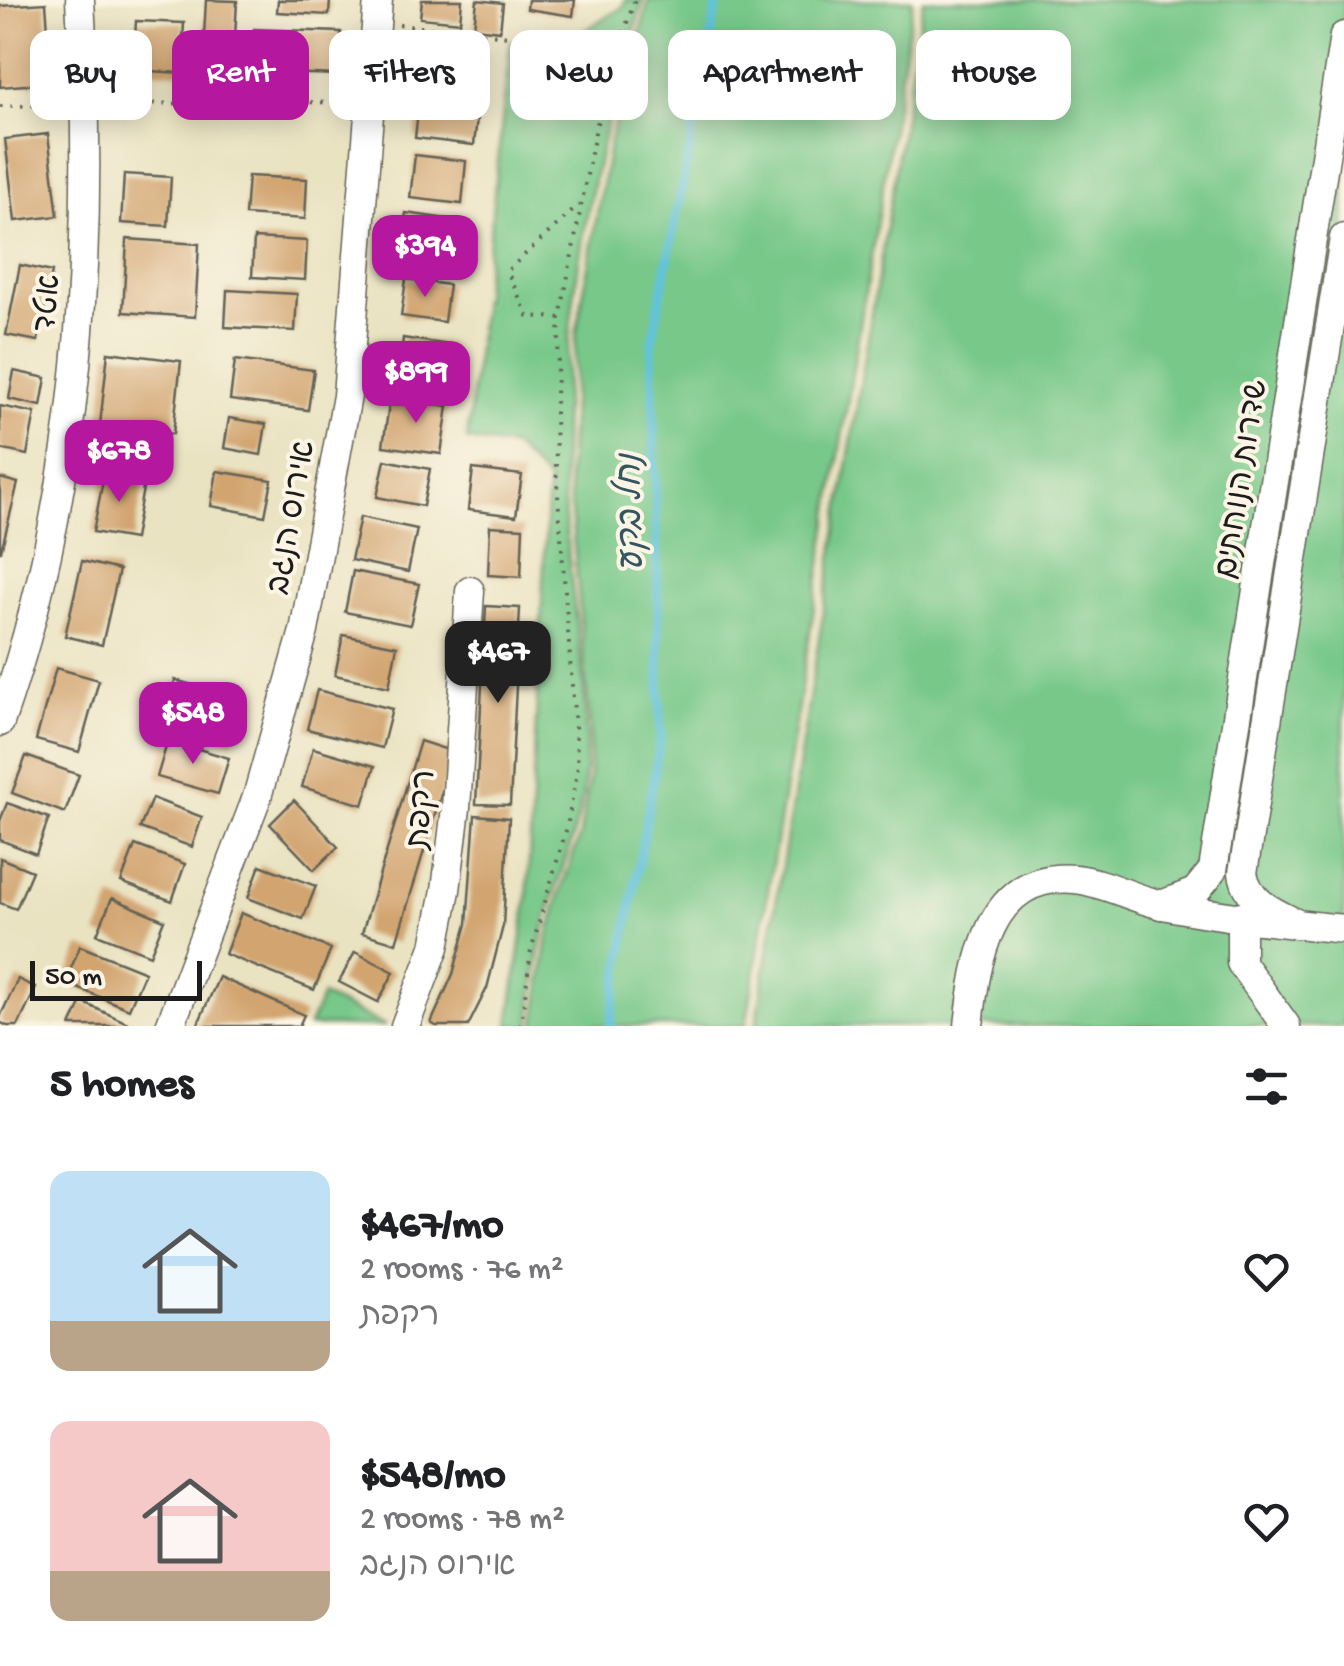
<!DOCTYPE html>
<meta charset="utf-8">
<style>
body{margin:0;font-family:"Gochi Hand","Playpen Sans Hebrew",sans-serif;background:#f2f2f2;color:#202124;height:100vh;display:flex;flex-direction:column;font-size:38px;white-space:nowrap}
*{box-sizing:border-box;margin:0}
p{font-size:32px;color:#757577}
.icon{flex:none;width:55px;height:55px;fill:none;stroke:currentColor;stroke-width:2;stroke-linecap:round;stroke-linejoin:round}
.map{position:relative;height:1026px;overflow:hidden}
.sheet{display:flex;flex-direction:column;background:#fff;flex:1}
.sheet>*{flex:none}
.top-card{position:absolute;left:30px;top:30px;width:1285px;height:90px;display:flex;gap:20px}
.scale{position:absolute;left:30px;bottom:25px;width:172px;box-sizing:border-box;padding-left:10px;border:5px solid #1c1c1c;border-top:0;font-size:28px;line-height:35px;white-space:nowrap;color:#1c1c1c;-webkit-text-stroke:8px #fcf5e5;paint-order:stroke}
.price{position:absolute;translate:-50% -85px;padding:0 22px;border-radius:20px;background:#b5179e;color:#fff;font-size:32px;line-height:65px;filter:drop-shadow(0 2px 5px #0008)}
.price::after{content:'';position:absolute;left:50%;top:60px;width:30px;height:22px;margin-left:-15px;background:inherit;clip-path:polygon(0 0,100% 0,50% 100%)}
.price.active{background:#222;color:#fff}
ul{padding:0;list-style:none}
li{display:flex;align-items:center;gap:30px;height:250px;padding:0 50px}
li span{display:grid;place-items:center;flex:none;width:280px;height:200px;border-radius:20px;color:#555}
li>.icon{margin-inline-start:auto}
span .icon{width:120px;height:120px;fill:#fffc;stroke-width:1}
li b{font-size:42px}
h2{display:flex;justify-content:space-between;align-items:center;height:120px;padding:0 50px;font-size:42px}
.pill{padding:0 35px;border-radius:20px;background:#fff;box-shadow:0 5px 25px #0003;font-size:35px;line-height:90px}
.pill.active{background:#b5179e;color:#fff}
.map>svg:first-child{display:block}
.green{fill:#77c889;stroke:#4a7252;stroke-width:2.5}
.lines{fill:none;stroke-linecap:round;stroke-linejoin:round}
.stream{stroke:#61c2df;stroke-width:8}
.building{fill:#d2a470}
.minor-casing{stroke:#646256;stroke-width:31}
.path{stroke:#646256;stroke-width:4;stroke-dasharray:2.5 8;stroke-linecap:butt}
.minor{stroke:#fff;stroke-width:28}
.labels{text-anchor:middle;stroke-width:8;stroke-linejoin:round;paint-order:stroke}
.street-label{font-size:32px;fill:#1c1c1c;stroke:#fcf5e5}
.water-label{font-size:35px;font-style:italic;fill:#345660;stroke:#fcf5e5}
</style>
<div class="map">
<svg width="1344" height="1026" viewBox="0 0 1344 1026">
<rect width="100%" height="100%" fill="#fcf5e5"/>
<filter id="ink" filterUnits="userSpaceOnUse"><feTurbulence type="fractalNoise" baseFrequency=".01" numOctaves="2"/><feDisplacementMap in="SourceGraphic" scale="20" xChannelSelector="R" yChannelSelector="G"/><feConvolveMatrix kernelMatrix="1 2 1 2 8 2 1 2 1" color-interpolation-filters="sRGB"/></filter>
<filter id="wash" filterUnits="userSpaceOnUse"><feTurbulence type="fractalNoise" baseFrequency=".0048" numOctaves="4" result="noise"/><feDisplacementMap in="SourceGraphic" scale="40" xChannelSelector="R" yChannelSelector="G"/><feGaussianBlur stdDeviation="2.25" result="paint"/><feColorMatrix in="noise" values="0 0 0 0 0 0 0 0 0 0 0 0 0 0 0 0 0 1.4 0 .05"/><feComposite in="paint" operator="in"/></filter>
<g filter="url(#wash)">
<rect width="100%" height="100%" fill="#eae3c2"/>
<!-- green -->
<g class="green">
<path d="M 625,0 L 644,0 C 593,150 561,316 563,475 C 564,574 592,678 585,776 C 581,825 561,868 548,914 C 538,951 534,988 530,1026 L 509,1026 L 527,901 L 548,481 L 514,447 L 467,440 L 511,41 L 564,43 L 623,7 Z"/>
<polygon points="649,0 913,0 746,1026 535,1026 547,942 560,893 580,835 590,776 590,726 568,475 576,335 610,140"/>
<polygon points="923,0 1344,0 1344,1026 756,1026"/>
<polygon points="322,996 386,1026 309,1026"/>
</g>
<g class="lines">
<!-- stream -->
<polyline class="stream" points="610,1026 661,736 652,342 718,0"/>
</g>
<g id="blocks">
<!-- building -->
<g class="building">
<polygon points="206,0 237,1 233,74 202,72"/>
<polygon points="278,0 330,0 329,15 277,12"/>
<polygon points="422,0 462,0 460,22 420,18"/>
<polygon points="477,0 503,3 500,31 474,28"/>
<polygon points="528,0 575,0 573,16 527,9"/>
<polygon points="46,3 52,83 0,87 0,6"/>
<polygon points="136,21 184,23 181,73 133,70"/>
<polygon points="254,29 341,32 340,75 252,72"/>
<polygon points="418,35 471,41 466,83 413,77"/>
<polygon points="421,85 480,91 474,145 415,138"/>
<polygon points="48,134 58,216 15,221 5,139"/>
<polygon points="415,155 466,161 462,204 410,198"/>
<polygon points="124,174 171,177 168,226 121,223"/>
<polygon points="248,176 307,179 305,219 245,215"/>
<polygon points="406,213 455,220 449,262 400,255"/>
<polygon points="254,238 307,241 305,280 252,277"/>
<polygon points="127,239 199,244 195,317 123,312"/>
<polygon points="20,265 52,272 38,341 6,335"/>
<polygon points="406,279 449,285 444,322 401,316"/>
<polygon points="227,290 297,294 295,331 225,327"/>
<polygon points="403,338 450,345 444,386 398,380"/>
<polygon points="108,352 181,361 173,434 100,425"/>
<polygon points="235,360 314,370 308,410 230,400"/>
<polygon points="14,371 46,378 41,406 9,399"/>
<polygon points="390,398 448,406 441,454 383,446"/>
<polygon points="0,406 35,413 27,455 0,449"/>
<polygon points="229,418 266,424 261,455 224,448"/>
<polygon points="385,460 430,469 423,506 377,497"/>
<polygon points="473,469 522,475 516,516 468,510"/>
<polygon points="105,470 145,477 134,539 93,532"/>
<polygon points="217,471 272,480 265,516 211,506"/>
<polygon points="0,478 18,483 1,551 0,551"/>
<polygon points="360,517 417,529 408,572 351,560"/>
<polygon points="490,526 523,528 521,577 488,575"/>
<polygon points="82,561 119,570 102,645 65,636"/>
<polygon points="353,571 419,584 410,625 345,612"/>
<polygon points="486,606 520,608 510,805 476,804"/>
<polygon points="343,635 397,646 389,687 335,675"/>
<polygon points="56,668 99,680 79,752 36,740"/>
<polygon points="175,680 245,700 233,742 163,722"/>
<polygon points="317,690 392,709 382,748 307,729"/>
<polygon points="168,740 229,758 218,794 157,777"/>
<polygon points="420,741 454,752 396,943 362,933"/>
<polygon points="313,748 375,766 363,805 302,787"/>
<polygon points="26,756 79,775 65,813 12,793"/>
<polygon points="152,798 202,817 192,847 140,828"/>
<polygon points="294,800 338,847 314,870 270,824"/>
<polygon points="7,803 49,818 36,854 0,840 0,821"/>
<polygon points="475,815 509,818 503,926 487,988 468,1026 436,1026 431,1023 453,974 467,924"/>
<polygon points="135,845 185,864 172,901 121,882"/>
<polygon points="0,858 32,871 16,909 0,903"/>
<polygon points="260,865 316,886 303,919 248,898"/>
<polygon points="112,898 164,920 150,955 97,934"/>
<polygon points="241,913 331,949 314,990 225,954"/>
<polygon points="80,946 145,972 129,1009 65,983"/>
<polygon points="355,952 394,972 378,1002 339,982"/>
<polygon points="219,977 304,1015 299,1026 197,1026"/>
<polygon points="18,979 36,988 18,1026 7,1026 0,1022 0,1017"/>
<polygon points="82,1002 134,1026 71,1026"/>
</g>
</g>
</g>
<g filter="url(#ink)">
<use href="#blocks" fill-opacity="0" stroke="#646256" stroke-width="2.5"/>
<g class="lines">
<!-- minor casing -->
<g class="minor-casing">
<g id="minor">
<path d="M 0,722 C 81,491 95,243 80,0"/>
<polyline points="1161,905 1195,892 1213,870 1344,36"/>
<polyline points="1241,916 1241,963 1286,1026"/>
<path d="M 1298,924 C 1273,912 1248,902 1243,873 L 1344,238"/>
<polyline points="170,1026 257,797 304,631 347,396 378,0"/>
<polyline points="405,1026 435,947 446,890 456,808 470,591"/>
<path d="M 969,1026 C 976,961 988,872 1075,879 C 1105,882 1133,899 1163,905 C 1222,917 1284,923 1344,929"/>
</g>
</g>
<!-- path -->
<g class="path">
<polyline points="399,25 618,47"/>
<polyline points="111,104 346,102"/>
<polyline points="0,106 61,105"/>
<polyline points="560,318 528,316 507,271 579,205"/>
<polyline points="521,1026 531,950 567,827 578,767 556,468 555,413 560,318 596,127 611,68 635,0"/>
</g>
<!-- minor -->
<use href="#minor" class="minor"/>
</g>
</g>
<g class="labels">
<!-- street labels -->
<g class="street-label">
<text transform="translate(45 303) rotate(-85)" y="11">אטד</text>
<text transform="translate(1239 479) rotate(-81)" y="11">שדרות הנוחתים</text>
<text transform="translate(289 517) rotate(-80)" y="11">אירוס הנגב</text>
<text transform="translate(419 809) rotate(-85)" y="11">רקפת</text>
</g>
<!-- water labels -->
<g class="water-label">
<text transform="translate(628 513) rotate(-91)" y="12">נחל בקע</text>
</g>
</g>
</svg>
<div class="scale">50 m</div>
<b class="price" style="left:425px;top:300px">$394</b>
<b class="price" style="left:416px;top:426px">$899</b>
<b class="price" style="left:119px;top:505px">$678</b>
<b class="price active" style="left:498px;top:706px">$467</b>
<b class="price" style="left:193px;top:767px">$548</b>
<div class="top-card">
<a class="pill">Buy</a>
<a class="pill active">Rent</a>
<a class="pill">Filters</a>
<a class="pill">New</a>
<a class="pill">Apartment</a>
<a class="pill">House</a>
</div>
</div>
<section class="sheet">
<h2>5 homes<svg class="icon" aria-label="filters" viewBox="0 0 24 24"><path d="M4 7h16M4 17h16"/><circle cx="9" cy="7" r="2"/><circle cx="15" cy="17" r="2"/></svg></h2>
<ul>
<li><span style="background:linear-gradient(#bfe0f5 75%,#b9a48a 0)"><svg class="icon" aria-label="home" viewBox="0 0 24 24"><path d="M3 11l9-7 9 7M6 9v11h12V9"/></svg></span><div><b>$467/mo</b><p>2 rooms · 76 m²</p><p>רקפת</p></div><svg class="icon" aria-label="heart" viewBox="0 0 24 24"><path d="M12 20l-8-8c-3-5 5-10 8-4 3-6 11-1 8 4z"/></svg></li>
<li><span style="background:linear-gradient(#f6c9c9 75%,#b9a48a 0)"><svg class="icon" aria-label="home" viewBox="0 0 24 24"><path d="M3 11l9-7 9 7M6 9v11h12V9"/></svg></span><div><b>$548/mo</b><p>2 rooms · 78 m²</p><p>אירוס הנגב</p></div><svg class="icon" aria-label="heart" viewBox="0 0 24 24"><path d="M12 20l-8-8c-3-5 5-10 8-4 3-6 11-1 8 4z"/></svg></li>
</ul>
</section>
